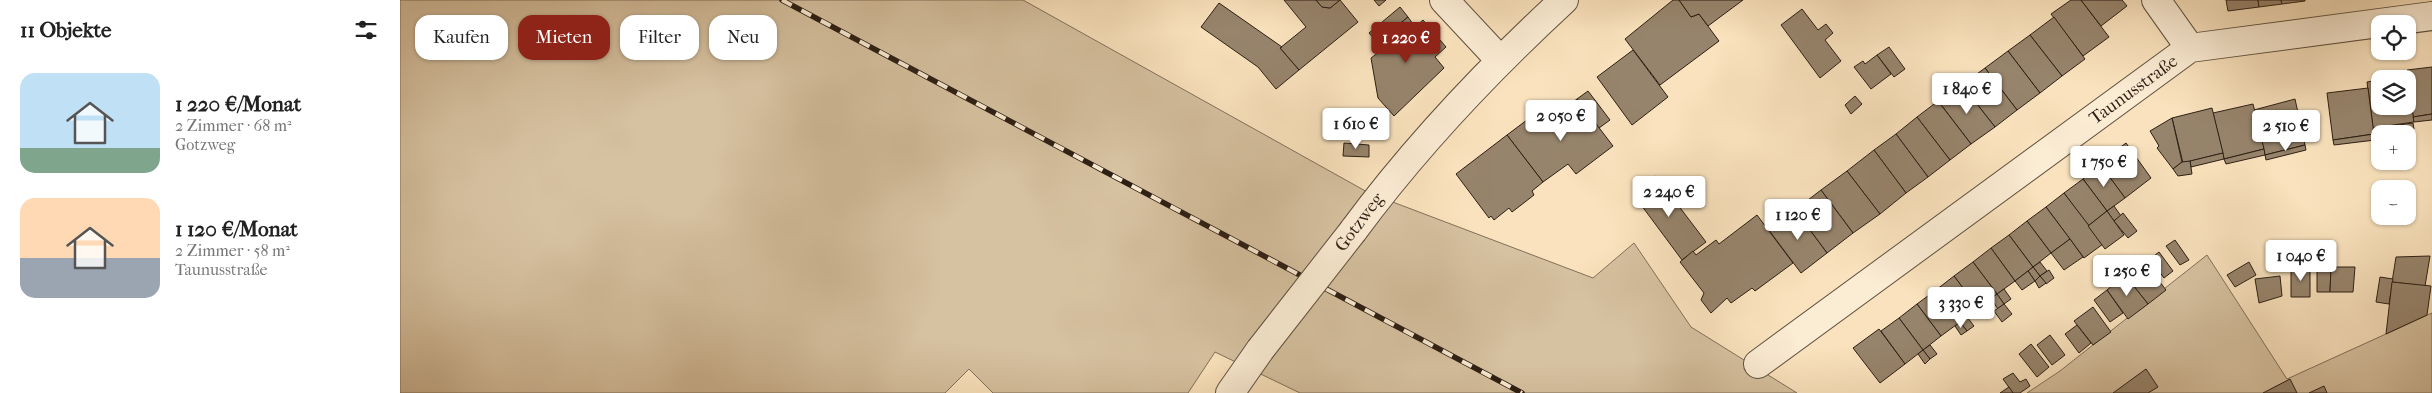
<!DOCTYPE html>
<html lang="de">
<meta charset="utf-8">
<style>
body{margin:0;font-family:"IM FELL French Canon",serif;background:#f6f6f6;color:#222;height:100vh;display:flex;flex-direction:column;font-size:19px;white-space:nowrap}
*{box-sizing:border-box;margin:0}
p{font-size:16px;color:#767676}
.icon{flex:none;width:28px;height:28px;fill:none;stroke:currentColor;stroke-width:2;stroke-linecap:round;stroke-linejoin:round}
.map{position:relative;flex:1;overflow:hidden}
.details{display:flex;flex-direction:column;background:#fff;width:400px}
.details>*{flex:none}
.top-card{position:absolute;left:15px;top:15px;width:475px;height:45px;display:flex;gap:10px}
.controls{position:absolute;left:1971px;top:15px;display:grid;gap:10px}
.controls a{display:grid;place-items:center;width:45px;height:45px;border-radius:10px;background:#fff;box-shadow:0 1px 4px #0004;font-size:25px}
.price{position:absolute;translate:-50% -42px;padding:0 11px;border-radius:5px;background:#fff;color:#222;font-size:16px;line-height:32px;filter:drop-shadow(0 1px 2px #0008)}
.price::after{content:'';position:absolute;left:50%;top:30px;width:15px;height:11px;margin-left:-8px;background:inherit;clip-path:polygon(0 0,100% 0,50% 100%)}
.price.on{background:#8f2418;color:#fff}
ul{padding:0;list-style:none}
li{display:flex;align-items:center;gap:15px;height:125px;padding:0 20px}
li span{display:grid;place-items:center;flex:none;width:140px;height:100px;border-radius:15px;color:#555}
li>.icon{margin-inline-start:auto}
span .icon{width:60px;height:60px;fill:#fffc;stroke-width:1}
li b{font-size:21px}
h2{display:flex;justify-content:space-between;align-items:center;height:60px;padding:0 20px;font-size:21px}
.tag{padding:0 18px;border-radius:15px;background:#fff;box-shadow:0 1px 4px #0004;font-size:18px;line-height:45px}
.tag.on{background:#8f2418;color:#fff}
main{display:flex;flex:1;min-height:0}
.map>svg:first-child{display:block}
.green{fill:#d6c1a0;stroke:#82705a}
.building{fill:#97846c;stroke:#2d1f14}
.lines{fill:none;stroke-linecap:round;stroke-linejoin:round}
.street-casing{stroke:#60503e;stroke-width:30}
.street{stroke:#fbecd4;stroke-width:28}
.rail-casing{stroke:#2d1f14;stroke-width:5.5}
.rail{stroke:#fbecd4;stroke-width:4;stroke-dasharray:11;stroke-linecap:butt}
.street-bridge-casing{stroke:#60503e;stroke-width:30;stroke-linecap:butt}
.street-bridge{stroke:#fbecd4;stroke-width:28}
.labels{text-anchor:middle;stroke-width:4.5;stroke-linejoin:round;paint-order:stroke}
.street-label{font-size:18px;fill:#2d1f14;stroke:#fbecd4}
</style>
<main>
<section class="details">
<h2>11 Objekte<svg class="icon" aria-label="filters" viewBox="0 0 24 24"><path d="M4 7h16M4 17h16"/><circle cx="9" cy="7" r="2"/><circle cx="15" cy="17" r="2"/></svg></h2>
<ul>
<li><span style="background:linear-gradient(#bfe0f5 75%,#7fa58c 0)"><svg class="icon" aria-label="home" viewBox="0 0 24 24"><path d="M3 11l9-7 9 7M6 9v11h12V9"/></svg></span><div><b>1 220 €/Monat</b><p>2 Zimmer · 68 m²</p><p>Gotzweg</p></div></li>
<li><span style="background:linear-gradient(#ffd9b3 60%,#9aa5b1 0)"><svg class="icon" aria-label="home" viewBox="0 0 24 24"><path d="M3 11l9-7 9 7M6 9v11h12V9"/></svg></span><div><b>1 120 €/Monat</b><p>2 Zimmer · 58 m²</p><p>Taunusstraße</p></div></li>
</ul>
</section>
<div class="map">
<svg width="2032" height="393" viewBox="0 0 2032 393">
<rect width="100%" height="100%" fill="#f9e2bd"/>
<filter id="stains"><feTurbulence type="fractalNoise" baseFrequency=".004" numOctaves="4"/><feColorMatrix values="0 0 0 0 .2 0 0 0 0 .09 0 0 0 0 .02 0 0 0 .5 -.17"/></filter>
<radialGradient id="worn" r=".72"><stop offset=".6" stop-color="#630" stop-opacity="0"/><stop offset="1" stop-color="#630" stop-opacity=".3"/></radialGradient>
<!-- green -->
<g class="green">
<polygon points="0,0 623,0 969,193 1193,278 1234,243 1291,327 1397,393 900,393 815,352 788,393 593,393 569,369 545,393 0,393"/>
<polygon points="1807,255 1887,379 2032,313 2032,393 1627,393 1660,371"/>
</g>
<!-- building -->
<g class="building">
<polygon points="884,0 916,0 922,7 930,8 940,0 958,22 899,70 880,48 906,27"/>
<polygon points="916,0 940,0 930,8 922,7"/>
<polygon points="974,0 986,0 979,6"/>
<polygon points="1273,0 1279,0 1291,17 1299,14 1319,41 1260,85 1225,39"/>
<polygon points="1279,0 1343,0 1308,26 1299,14 1291,17"/>
<polygon points="1671,0 1681,0 1709,37 1683,56 1651,14"/>
<polygon points="1681,0 1722,0 1727,6 1701,26"/>
<polygon points="1826,0 1858,0 1859,7 1828,11"/>
<polygon points="1858,0 1881,0 1882,4 1859,7"/>
<polygon points="1881,0 1905,0 1905,1 1882,4"/>
<polygon points="819,3 882,47 880,48 899,70 876,89 858,67 801,27"/>
<polygon points="1000,7 1008,17 986,35 994,44 987,50 985,47 983,49 969,33"/>
<polygon points="1402,9 1418,30 1426,24 1433,33 1425,40 1441,61 1420,78 1381,25"/>
<polygon points="1008,17 1015,27 1023,20 1046,47 1035,57 1044,68 994,116 978,98 971,58 983,49 985,47 987,50 994,44 986,35"/>
<polygon points="1654,17 1685,59 1662,76 1630,35"/>
<polygon points="1630,35 1662,76 1640,93 1608,51"/>
<polygon points="1489,47 1505,69 1494,77 1477,55"/>
<polygon points="1233,50 1268,97 1232,125 1197,77"/>
<polygon points="1608,51 1640,93 1617,110 1585,68"/>
<polygon points="1477,55 1491,74 1471,89 1454,67 1463,61 1465,64"/>
<polygon points="2032,67 2032,114 2013,117 2007,70"/>
<polygon points="1585,68 1617,110 1595,127 1562,85"/>
<polygon points="2008,76 2014,122 1973,128 1967,82 1980,80 1980,106 2008,106 2008,79 1989,79"/>
<polygon points="1562,85 1595,127 1571,144 1539,102"/>
<polygon points="1968,88 1974,134 1933,140 1927,93"/>
<polygon points="1188,91 1210,120 1199,128 1177,99"/>
<polygon points="1455,96 1462,104 1451,114 1445,105"/>
<polygon points="1177,99 1213,146 1176,174 1168,164 1143,182 1107,135 1131,117 1139,127"/>
<polygon points="1895,99 1905,145 1865,155 1854,110"/>
<polygon points="1538,101 1571,144 1550,160 1517,117"/>
<polygon points="1853,104 1864,149 1824,159 1813,113"/>
<polygon points="1812,108 1823,153 1783,163 1772,118"/>
<polygon points="2032,114 2032,120 2014,122 2013,117"/>
<polygon points="1517,117 1550,160 1528,177 1496,134"/>
<polygon points="1772,118 1782,162 1773,169 1757,148 1759,146 1750,131"/>
<polygon points="2013,123 2014,129 1974,134 1973,128"/>
<polygon points="1496,134 1528,177 1506,193 1474,150"/>
<polygon points="1974,134 1975,140 1934,145 1933,140"/>
<polygon points="1107,135 1143,182 1132,191 1134,195 1112,212 1109,208 1094,220 1091,216 1089,218 1056,174"/>
<polygon points="944,143 969,145 969,157 943,156"/>
<polygon points="1726,143 1751,178 1725,198 1699,163"/>
<polygon points="1905,145 1906,150 1866,160 1865,155"/>
<polygon points="1864,149 1865,155 1826,164 1824,159"/>
<polygon points="1474,150 1506,193 1480,214 1447,171"/>
<polygon points="1823,153 1824,159 1791,167 1790,161"/>
<polygon points="1790,161 1792,174 1778,176 1773,169 1782,162"/>
<polygon points="1701,165 1725,198 1707,211 1683,179"/>
<polygon points="1447,171 1480,214 1453,233 1421,190"/>
<polygon points="1256,176 1306,242 1282,260 1233,194"/>
<polygon points="1683,179 1707,211 1688,226 1664,193"/>
<polygon points="1421,190 1453,233 1427,253 1395,210"/>
<polygon points="1664,193 1703,244 1684,258 1646,207"/>
<polygon points="1714,206 1721,216 1714,221 1707,211"/>
<polygon points="1646,207 1670,239 1651,253 1627,221"/>
<polygon points="1395,210 1427,253 1401,273 1368,229"/>
<polygon points="1707,211 1724,235 1705,249 1688,226"/>
<polygon points="1723,213 1737,231 1728,238 1714,221"/>
<polygon points="1357,215 1393,263 1355,291 1352,288 1331,303 1327,298 1311,313 1301,300 1304,293 1280,262 1293,251 1296,255 1316,240 1319,244"/>
<polygon points="1627,221 1651,253 1633,267 1609,235"/>
<polygon points="1609,235 1633,267 1615,281 1591,248"/>
<polygon points="1670,239 1683,257 1664,270 1651,253"/>
<polygon points="1775,240 1789,260 1780,265 1766,246"/>
<polygon points="1591,248 1615,281 1597,294 1573,262"/>
<polygon points="1759,252 1773,271 1764,278 1750,259"/>
<polygon points="2030,256 2025,286 1992,282 1996,257"/>
<polygon points="1744,261 1766,290 1748,304 1725,275"/>
<polygon points="1573,262 1597,294 1578,308 1554,276"/>
<polygon points="1640,262 1647,271 1640,276 1633,267"/>
<polygon points="1849,262 1856,275 1835,287 1827,275"/>
<polygon points="1633,267 1640,276 1635,281 1628,271"/>
<polygon points="1910,267 1910,297 1891,297 1891,268"/>
<polygon points="1917,267 1931,267 1930,292 1917,292"/>
<polygon points="1931,267 1955,267 1953,292 1930,292"/>
<polygon points="1649,270 1654,278 1646,284 1640,276"/>
<polygon points="1628,271 1635,281 1622,290 1615,281"/>
<polygon points="1725,275 1748,304 1728,319 1707,290"/>
<polygon points="1554,276 1578,308 1560,322 1536,290"/>
<polygon points="1640,276 1646,283 1639,288 1635,281"/>
<polygon points="1880,276 1882,296 1859,303 1855,279"/>
<polygon points="1980,277 1993,279 1989,304 1976,302"/>
<polygon points="1992,282 2031,286 2027,315 1986,334"/>
<polygon points="1604,289 1611,299 1604,304 1597,294"/>
<polygon points="1536,290 1560,322 1541,336 1517,304"/>
<polygon points="1707,290 1723,313 1710,322 1694,300"/>
<polygon points="1597,294 1604,304 1598,309 1591,299"/>
<polygon points="1517,304 1541,336 1523,350 1499,318"/>
<polygon points="1604,304 1612,314 1602,322 1594,311"/>
<polygon points="1693,307 1711,332 1693,345 1674,321"/>
<polygon points="1567,317 1574,326 1567,331 1560,322"/>
<polygon points="1499,318 1523,350 1505,364 1481,331"/>
<polygon points="1560,322 1567,331 1561,335 1555,326"/>
<polygon points="1677,325 1691,343 1679,353 1665,334"/>
<polygon points="1479,329 1505,364 1480,383 1453,348"/>
<polygon points="1650,335 1665,355 1652,365 1637,345"/>
<polygon points="1631,344 1649,367 1637,377 1619,354"/>
<polygon points="1530,345 1537,354 1530,359 1523,350"/>
<polygon points="1523,350 1530,359 1525,364 1518,354"/>
<polygon points="1746,369 1758,387 1748,393 1713,393"/>
<polygon points="1613,373 1620,382 1626,379 1630,386 1620,393 1613,393 1603,379"/>
<polygon points="1890,379 1897,393 1863,393"/>
<polygon points="1924,386 1927,393 1909,393"/>
<polygon points="1609,387 1613,393 1600,393"/>
</g>
<g class="lines">
<!-- street casing -->
<g class="street-casing">
<g id="street">
<polyline points="1044,0 1100,60"/>
<polyline points="1756,0 1790,48"/>
<path d="M 953,231 C 1015,147 1087,71 1164,0"/>
<path id="s1" d="M 1358,364 L 1790,48 L 2032,16"/>
<polyline points="830,393 860,350"/>
</g>
</g>
<!-- street -->
<use href="#street" class="street"/>
<!-- rail casing -->
<g class="rail-casing">
<polyline id="rail" points="382,0 1122,393"/>
</g>
<!-- rail -->
<use href="#rail" class="rail"/>
<!-- street-bridge casing -->
<g class="street-bridge-casing">
<polyline id="street-bridge" points="860,350 953,231"/>
</g>
<!-- street-bridge -->
<use href="#street-bridge" class="street-bridge"/>
</g>
<g class="labels">
<!-- street labels -->
<g class="street-label">
<text dy="6" stroke="none"><textPath href="#s1" startOffset="465">Taunusstraße</textPath></text>
<text transform="translate(959 222) rotate(-53)" y="6">Gotzweg</text>
</g>
</g>
<rect width="100%" height="100%" filter="url(#stains)"/>
<rect width="100%" height="100%" fill="url(#worn)"/>
</svg>
<div class="controls">
<a><svg class="icon" aria-label="locate" viewBox="0 0 24 24"><circle cx="12" cy="12" r="6"/><path d="M12 2v4M12 18v4M2 12h4M18 12h4"/></svg></a>
<a><svg class="icon" aria-label="layers" viewBox="0 0 24 24"><path d="M12 4l9 5-9 5-9-5zM3 14l9 5 9-5"/></svg></a>
<a>+</a>
<a>−</a>
</div>
<b class="price on" style="left:1006px;top:64px">1 220 €</b>
<b class="price" style="left:1567px;top:115px">1 840 €</b>
<b class="price" style="left:1161px;top:142px">2 050 €</b>
<b class="price" style="left:956px;top:150px">1 610 €</b>
<b class="price" style="left:1886px;top:152px">2 510 €</b>
<b class="price" style="left:1704px;top:188px">1 750 €</b>
<b class="price" style="left:1269px;top:218px">2 240 €</b>
<b class="price" style="left:1398px;top:241px">1 120 €</b>
<b class="price" style="left:1901px;top:282px">1 040 €</b>
<b class="price" style="left:1727px;top:297px">1 250 €</b>
<b class="price" style="left:1561px;top:329px">3 330 €</b>
<div class="top-card">
<a class="tag">Kaufen</a>
<a class="tag on">Mieten</a>
<a class="tag">Filter</a>
<a class="tag">Neu</a>
</div>
</div>
</main>
